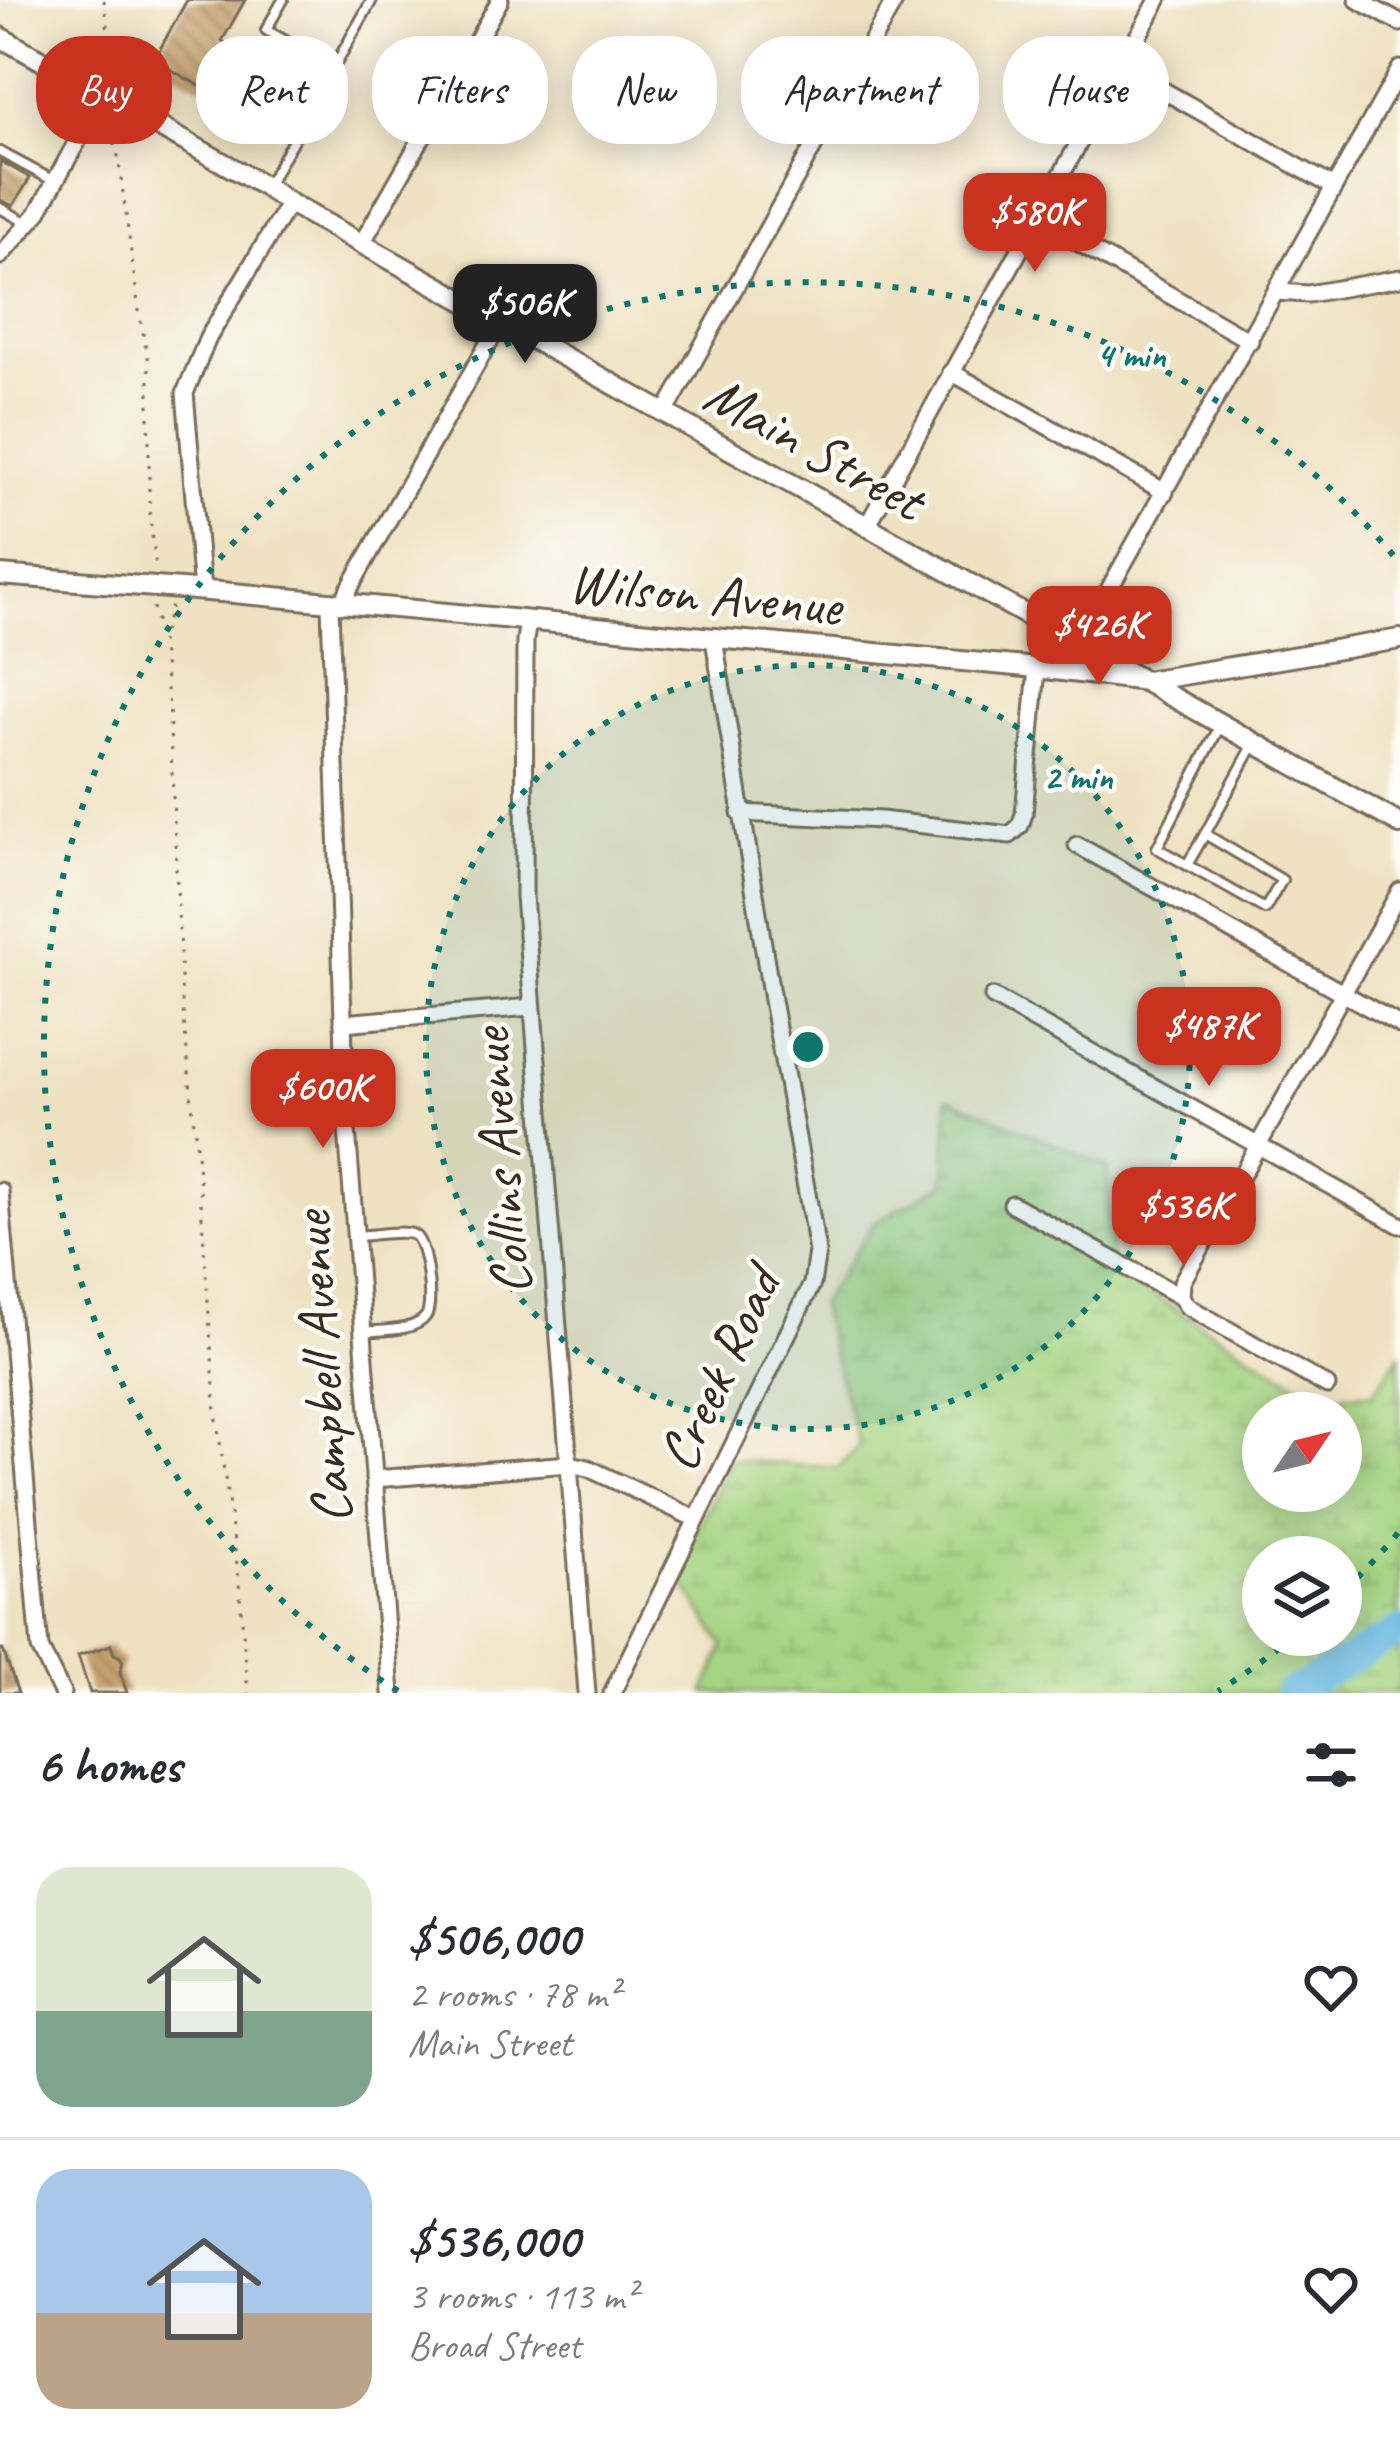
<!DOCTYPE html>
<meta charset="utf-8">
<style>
body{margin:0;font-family:Caveat,sans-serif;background:#f2f2f3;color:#2b2b33;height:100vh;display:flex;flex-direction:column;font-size:45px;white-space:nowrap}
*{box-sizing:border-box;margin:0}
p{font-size:39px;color:#7c7c81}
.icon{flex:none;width:66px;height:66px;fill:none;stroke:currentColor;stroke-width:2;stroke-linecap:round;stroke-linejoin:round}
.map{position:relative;height:1693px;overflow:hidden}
.sheet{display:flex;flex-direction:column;background:#fff;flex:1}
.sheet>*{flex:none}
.banner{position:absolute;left:36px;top:36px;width:1329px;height:108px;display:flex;gap:24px}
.needle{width:78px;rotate:55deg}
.fabs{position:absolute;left:1242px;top:1392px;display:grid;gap:24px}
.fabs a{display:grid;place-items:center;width:120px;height:120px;border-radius:50%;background:#fff;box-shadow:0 6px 30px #0003;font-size:60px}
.price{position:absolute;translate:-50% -102px;padding:0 27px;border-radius:24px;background:#c8321e;color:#fff;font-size:39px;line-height:78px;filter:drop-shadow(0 3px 6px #0008)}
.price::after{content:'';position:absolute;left:50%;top:72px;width:36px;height:27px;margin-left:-18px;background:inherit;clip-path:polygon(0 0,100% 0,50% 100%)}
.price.on{background:#222;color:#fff}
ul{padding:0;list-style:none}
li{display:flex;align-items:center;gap:36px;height:300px;padding:0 36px}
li+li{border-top:3px solid #e1e1e2}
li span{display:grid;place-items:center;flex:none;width:336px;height:240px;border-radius:36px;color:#555}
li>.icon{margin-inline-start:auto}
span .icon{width:144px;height:144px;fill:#fffc;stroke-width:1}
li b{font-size:51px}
h2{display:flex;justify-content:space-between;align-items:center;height:144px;padding:0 36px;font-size:51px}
.tag{padding:0 42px;border-radius:48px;background:#fff;box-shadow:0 6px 30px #0003;font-size:42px;line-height:108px}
.tag.on{background:#c8321e;color:#fff}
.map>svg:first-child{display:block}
.wetland{fill:url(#wetland-marsh);stroke:#707f50;stroke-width:3;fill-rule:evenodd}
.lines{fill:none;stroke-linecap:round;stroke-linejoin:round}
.river{stroke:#67b8e2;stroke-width:30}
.building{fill:url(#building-back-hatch)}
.service-casing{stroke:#7a6a58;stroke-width:14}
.minor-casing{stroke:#7a6a58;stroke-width:21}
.tertiary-casing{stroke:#7a6a58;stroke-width:24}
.path{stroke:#7a6a58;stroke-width:3;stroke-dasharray:3 9;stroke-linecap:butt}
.service{stroke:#fff;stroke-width:8}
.minor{stroke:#fff;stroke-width:15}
.tertiary{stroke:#fff;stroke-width:18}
.ring{fill:none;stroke:#0f766e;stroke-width:6;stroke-dasharray:6 12}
.labels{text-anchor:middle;stroke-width:9;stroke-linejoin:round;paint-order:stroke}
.street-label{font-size:57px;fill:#3b2a1e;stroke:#fdfcf7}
.centre{fill:#0f766e;stroke:#fdfcf7;stroke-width:6}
.ring-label{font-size:36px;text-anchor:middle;font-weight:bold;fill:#0f766e;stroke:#fdfcf7;stroke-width:9;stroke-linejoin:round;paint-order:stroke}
</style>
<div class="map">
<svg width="1400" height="1693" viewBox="0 0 1400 1693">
<defs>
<pattern id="wetland-marsh" width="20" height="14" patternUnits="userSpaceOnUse" patternTransform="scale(3)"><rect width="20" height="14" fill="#a5d482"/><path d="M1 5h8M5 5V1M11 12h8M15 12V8" fill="none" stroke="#8fb670"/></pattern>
<pattern id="building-back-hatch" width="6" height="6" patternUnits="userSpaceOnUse" patternTransform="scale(3)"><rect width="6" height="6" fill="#c6a170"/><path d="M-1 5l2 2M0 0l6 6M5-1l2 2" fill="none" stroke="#a2835b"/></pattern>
</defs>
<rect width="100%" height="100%" fill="#fdfcf7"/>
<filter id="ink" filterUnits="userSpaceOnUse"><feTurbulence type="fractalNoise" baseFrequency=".00833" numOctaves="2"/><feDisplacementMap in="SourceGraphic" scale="24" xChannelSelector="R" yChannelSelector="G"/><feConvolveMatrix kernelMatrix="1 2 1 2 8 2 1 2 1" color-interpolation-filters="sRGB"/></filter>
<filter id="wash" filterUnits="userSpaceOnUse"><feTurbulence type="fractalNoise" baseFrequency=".004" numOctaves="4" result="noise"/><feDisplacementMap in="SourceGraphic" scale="48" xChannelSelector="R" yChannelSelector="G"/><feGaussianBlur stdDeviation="2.7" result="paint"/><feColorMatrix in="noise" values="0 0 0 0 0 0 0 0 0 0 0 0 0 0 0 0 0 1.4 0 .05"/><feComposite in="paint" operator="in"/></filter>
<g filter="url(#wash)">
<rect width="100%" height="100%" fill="#efe2c3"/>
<!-- wetland -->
<path class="wetland" d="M 948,1097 L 1107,1167 L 1111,1269 L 1319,1397 L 1373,1393 L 1400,1355 L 1400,1693 L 705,1693 L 724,1646 L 677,1573 L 730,1460 L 838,1468 L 859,1446 L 819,1305 L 874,1223 L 945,1183 ZM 1263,1413 L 1341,1413 L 1341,1491 L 1263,1491 ZM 1263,1557 L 1341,1557 L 1341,1635 L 1263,1635 Z"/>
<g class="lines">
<!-- river -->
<polyline class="river" points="1290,1693 1400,1631"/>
</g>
<g id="blocks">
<!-- building -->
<g class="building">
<polygon points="187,0 245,0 222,41 304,87 279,131 154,60"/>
<polygon points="0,161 30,178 13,206 0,200"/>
<polygon points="111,1645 114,1654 120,1657 123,1662 120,1672 127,1693 90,1693 78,1656"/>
<polygon points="0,1650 3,1650 18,1693 0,1693"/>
</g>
</g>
</g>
<g filter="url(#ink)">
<use href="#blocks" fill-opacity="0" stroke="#7a6a58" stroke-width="3"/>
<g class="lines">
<!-- service casing -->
<g class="service-casing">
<g id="service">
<polyline points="283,0 266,30 333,67"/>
<polyline points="0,152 54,181"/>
<polyline points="267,186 372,0"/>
<polyline points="0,208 29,224"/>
<polyline points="1220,726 1157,848 1265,909 1282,880 1205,834 1254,744"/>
<polyline points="1187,865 1205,834"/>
<path d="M 357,1236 C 370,1236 403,1229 414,1235 C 426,1241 434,1306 426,1316 C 415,1332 381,1330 363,1332"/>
</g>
</g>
<!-- minor casing -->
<g class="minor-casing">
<g id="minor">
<polyline points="1358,0 1400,23"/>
<polyline points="1120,66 1334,187"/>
<polyline points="1037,219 1250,341"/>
<polyline points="362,243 500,0"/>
<polyline points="0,256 37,214 103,95"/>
<polyline points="1277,292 1308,294 1400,278"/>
<polyline points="951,372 1165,492"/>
<polyline points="665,413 895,0"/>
<polyline points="867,526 1158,0"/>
<polyline points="202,591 185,393 208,338 289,203"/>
<polyline points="330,604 346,1116 391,1693"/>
<polyline points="342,605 348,591 501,321"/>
<polyline points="528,622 525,640 524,896 587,1693"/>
<polyline points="1078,645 1400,69"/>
<polyline points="740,813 881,820 1010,835 1020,826 1024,814 1037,668"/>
<polyline points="1077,845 1400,1025"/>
<polyline points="993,997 1400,1225"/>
<polyline points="343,1023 531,1007"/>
<polyline points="0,1191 40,1648 62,1693"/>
<polyline points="1012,1204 1181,1297 1187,1306 1199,1313 1327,1386"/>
<polyline points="1181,1297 1182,1282 1400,891"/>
<polyline points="374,1479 570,1464 588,1468 696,1519"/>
<polyline points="612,1693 812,1284 817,1252 812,1221 772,1000 714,639"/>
</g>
</g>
<!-- tertiary casing -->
<g class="tertiary-casing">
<g id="tertiary">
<polyline points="0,37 266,187 289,203 1400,824"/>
<polyline points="0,575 233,593 1037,668 1146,681 1400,639"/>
</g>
</g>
<!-- path -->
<g class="path">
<polyline points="104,0 113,69 111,81"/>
<polyline points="107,120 118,156 140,318 149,362 149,509 156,567"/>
<polyline points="171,606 161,639 169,706 182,1000 199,1174 216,1414 238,1571 248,1693"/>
<polyline points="153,607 160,638"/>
</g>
<!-- service -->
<use href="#service" class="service"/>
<!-- minor -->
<use href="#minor" class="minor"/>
<!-- tertiary -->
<use href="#tertiary" class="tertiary"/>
</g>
</g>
<!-- distance rings -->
<circle cx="808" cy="1047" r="382" fill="#0f766e" fill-opacity=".12"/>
<g class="ring">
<circle cx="808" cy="1047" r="382"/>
<path d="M1398 1533A764 764 0 0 1 1343 1592M1294 1637A764 764 0 0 1 1218 1691M398 1691A764 764 0 1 1 1398 561"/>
</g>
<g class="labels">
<!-- street labels -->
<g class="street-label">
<text transform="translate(815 446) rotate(29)" y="20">Main Street</text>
<text transform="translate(705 593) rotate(5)" y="20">Wilson Avenue</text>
<text transform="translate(499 1162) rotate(-95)" y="20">Collins Avenue</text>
<text transform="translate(320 1368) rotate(-94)" y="20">Campbell Avenue</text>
<text transform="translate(718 1369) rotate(-65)" y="20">Creek Road</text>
</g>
</g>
<circle cx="808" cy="1047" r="18" class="centre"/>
<g class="ring-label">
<text x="1131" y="367">4 min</text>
<text x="1078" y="789">2 min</text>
</g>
</svg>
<div class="fabs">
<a><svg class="needle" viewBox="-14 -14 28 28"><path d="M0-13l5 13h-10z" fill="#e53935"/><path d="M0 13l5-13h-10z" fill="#7c7c81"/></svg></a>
<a><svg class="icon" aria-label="layers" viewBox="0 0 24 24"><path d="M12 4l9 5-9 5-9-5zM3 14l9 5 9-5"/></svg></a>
</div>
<b class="price" style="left:1035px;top:275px">$580K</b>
<b class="price on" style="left:525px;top:366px">$506K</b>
<b class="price" style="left:1099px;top:688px">$426K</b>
<b class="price" style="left:1209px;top:1089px">$487K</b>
<b class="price" style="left:323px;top:1151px">$600K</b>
<b class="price" style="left:1184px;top:1269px">$536K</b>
<div class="banner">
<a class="tag on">Buy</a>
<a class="tag">Rent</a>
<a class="tag">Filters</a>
<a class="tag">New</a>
<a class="tag">Apartment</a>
<a class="tag">House</a>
</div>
</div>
<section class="sheet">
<h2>6 homes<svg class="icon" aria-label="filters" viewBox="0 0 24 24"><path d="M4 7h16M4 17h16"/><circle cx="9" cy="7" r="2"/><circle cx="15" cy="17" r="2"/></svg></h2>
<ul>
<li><span style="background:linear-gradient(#dfe7d0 60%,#7fa58c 0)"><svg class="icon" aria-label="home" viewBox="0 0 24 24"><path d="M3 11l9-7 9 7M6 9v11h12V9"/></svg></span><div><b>$506,000</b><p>2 rooms · 78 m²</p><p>Main Street</p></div><svg class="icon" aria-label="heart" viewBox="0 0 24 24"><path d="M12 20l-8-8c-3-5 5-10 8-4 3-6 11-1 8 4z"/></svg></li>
<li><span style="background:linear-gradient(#a9c7e8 60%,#b9a48a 0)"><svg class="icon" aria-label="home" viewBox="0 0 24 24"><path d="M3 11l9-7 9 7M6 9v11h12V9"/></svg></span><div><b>$536,000</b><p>3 rooms · 113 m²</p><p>Broad Street</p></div><svg class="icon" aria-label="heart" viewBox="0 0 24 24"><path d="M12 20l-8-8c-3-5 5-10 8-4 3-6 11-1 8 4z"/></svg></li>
</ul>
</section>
